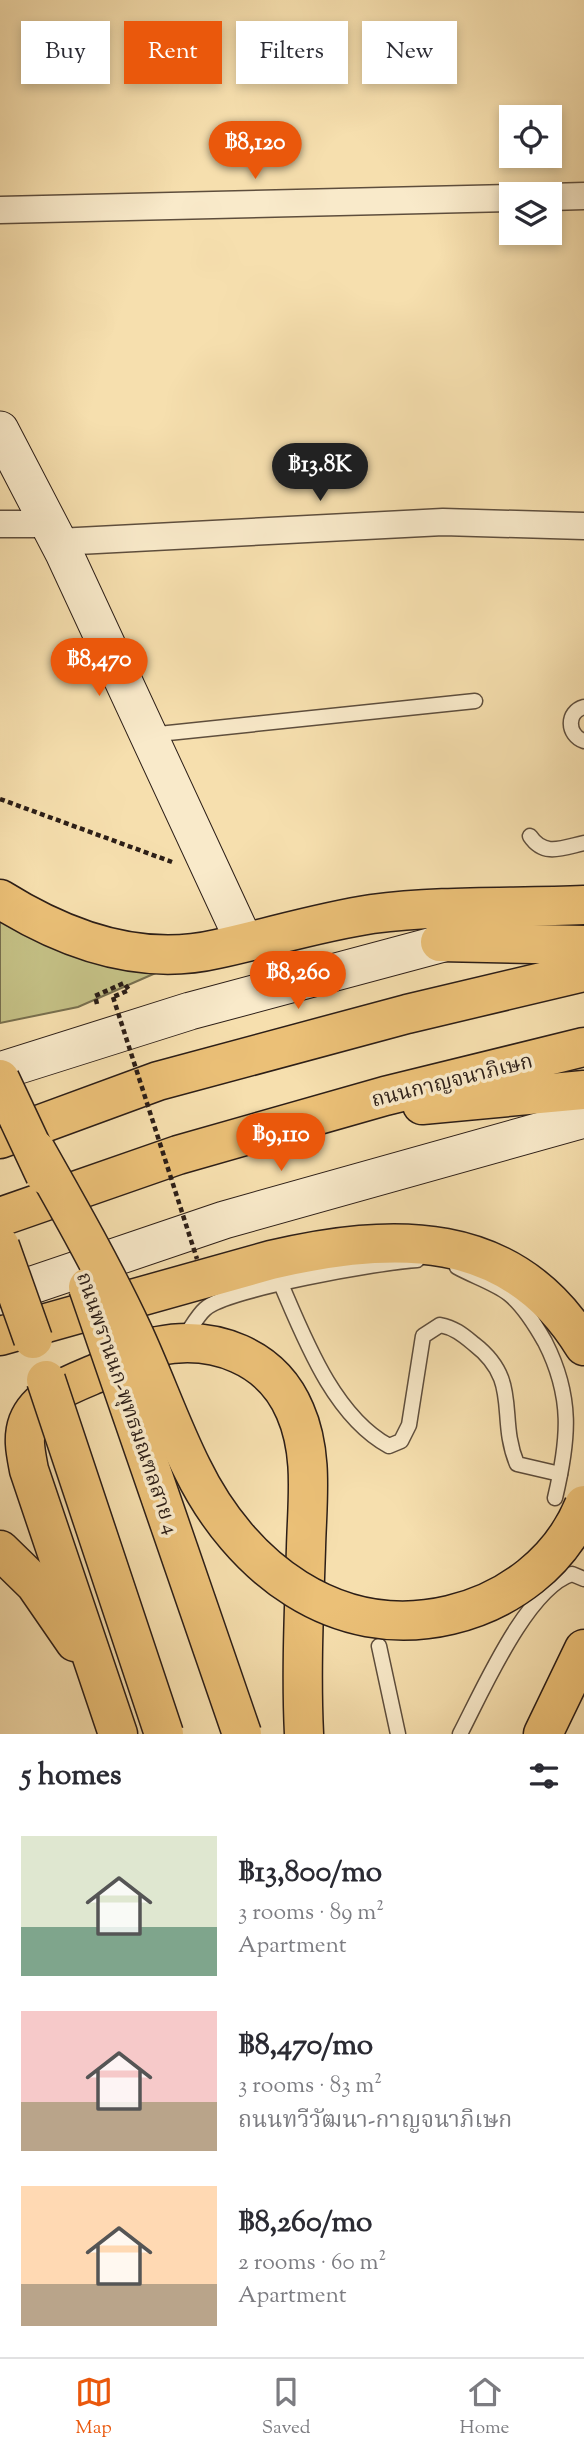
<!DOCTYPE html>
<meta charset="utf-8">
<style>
body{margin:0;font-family:"Sorts Mill Goudy","Noto Serif Thai",serif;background:#f7f7f7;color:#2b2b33;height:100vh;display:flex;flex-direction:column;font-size:26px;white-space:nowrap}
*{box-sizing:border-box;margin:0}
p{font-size:23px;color:#7c7c81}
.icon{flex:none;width:38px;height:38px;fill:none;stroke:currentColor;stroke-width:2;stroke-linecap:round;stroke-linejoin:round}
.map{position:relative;height:1734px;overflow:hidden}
.details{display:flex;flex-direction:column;background:#fff;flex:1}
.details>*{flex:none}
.banner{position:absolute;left:21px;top:21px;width:542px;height:63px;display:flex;gap:14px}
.fabs{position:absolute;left:499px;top:105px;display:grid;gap:14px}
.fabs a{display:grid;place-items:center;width:63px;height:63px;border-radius:0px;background:#fff;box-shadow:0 4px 10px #0003;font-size:35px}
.price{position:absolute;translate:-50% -60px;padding:0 16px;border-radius:24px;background:#ea580c;color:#fff;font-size:23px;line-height:46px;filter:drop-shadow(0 2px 4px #0008)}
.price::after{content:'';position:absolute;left:50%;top:42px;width:21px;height:16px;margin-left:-10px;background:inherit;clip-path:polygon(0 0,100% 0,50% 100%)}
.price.selected{background:#222;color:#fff}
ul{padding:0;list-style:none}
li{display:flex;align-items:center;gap:21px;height:175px;padding:0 21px}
li span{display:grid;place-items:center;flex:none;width:196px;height:140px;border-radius:0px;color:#555}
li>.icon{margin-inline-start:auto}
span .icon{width:84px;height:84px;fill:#fffc;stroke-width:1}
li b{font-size:30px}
h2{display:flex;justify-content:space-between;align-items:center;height:84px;padding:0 21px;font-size:30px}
.chip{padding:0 24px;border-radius:0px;background:#fff;box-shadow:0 4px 10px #0003;font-size:24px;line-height:63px}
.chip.selected{background:#ea580c;color:#fff}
.dock{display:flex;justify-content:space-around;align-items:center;height:98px;border-top:2px solid #e1e1e2;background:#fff;font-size:19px;color:#7c7c81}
.dock a{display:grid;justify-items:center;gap:4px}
.dock .selected{color:#ea580c}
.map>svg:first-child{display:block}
.park{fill:#c4c085;stroke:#786f4e;stroke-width:2}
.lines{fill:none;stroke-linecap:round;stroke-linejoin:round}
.lane-casing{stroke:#5e4e3d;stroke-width:17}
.street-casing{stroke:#5e4e3d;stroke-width:29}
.secondary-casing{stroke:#2c1e17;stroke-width:39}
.primary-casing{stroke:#2c1e17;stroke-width:41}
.highway-casing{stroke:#2c1e17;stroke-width:41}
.path{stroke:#2c1e17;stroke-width:4.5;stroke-dasharray:5 3.5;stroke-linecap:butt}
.lane{stroke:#f9eaca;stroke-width:14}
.street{stroke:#f9eaca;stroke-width:26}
.secondary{stroke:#f9eaca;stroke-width:37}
.primary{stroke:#ebc077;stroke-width:38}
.highway{stroke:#ebc077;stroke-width:38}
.primary-bridge-casing{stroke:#2c1e17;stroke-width:41;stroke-linecap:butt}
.path-bridge{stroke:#2c1e17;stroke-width:4.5;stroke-dasharray:5 3.5;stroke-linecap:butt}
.primary-bridge{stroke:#ebc077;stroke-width:38}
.labels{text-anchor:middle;stroke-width:7;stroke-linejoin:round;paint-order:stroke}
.street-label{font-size:21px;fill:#2c1e17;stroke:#f9eaca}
</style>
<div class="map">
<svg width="584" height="1734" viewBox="0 0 584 1734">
<rect width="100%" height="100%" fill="#f6dfae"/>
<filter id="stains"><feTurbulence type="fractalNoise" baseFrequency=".00286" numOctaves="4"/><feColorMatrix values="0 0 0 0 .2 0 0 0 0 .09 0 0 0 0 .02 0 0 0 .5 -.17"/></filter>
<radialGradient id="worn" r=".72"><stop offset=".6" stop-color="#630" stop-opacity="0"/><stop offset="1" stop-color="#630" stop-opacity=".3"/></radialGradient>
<!-- park -->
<polygon class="park" points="0,914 158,972 78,1007 0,1023"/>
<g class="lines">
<!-- lane casing -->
<g class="lane-casing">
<g id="lane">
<path d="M 584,707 C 566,712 567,735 584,741"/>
<polyline points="149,735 475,701"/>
<path d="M 530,836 C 544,857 562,848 584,843"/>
<path d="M 457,1267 C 473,1276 495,1283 509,1294 C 524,1306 536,1326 545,1342 C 573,1397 569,1439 555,1498"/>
<path d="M 281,1284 C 305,1340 334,1416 389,1446 L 401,1441 L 409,1425 L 423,1336 L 440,1325 C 455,1328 463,1335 474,1344 C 522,1381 497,1416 517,1464 L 560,1474"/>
<path d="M 183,1339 C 190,1330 197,1316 205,1309 C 227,1289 382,1262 417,1260"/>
<polyline points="379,1646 398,1734"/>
<path d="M 460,1734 C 482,1692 527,1588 572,1574 L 584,1579"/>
</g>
</g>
<!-- street casing -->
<g class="street-casing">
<g id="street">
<polyline points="550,197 584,196"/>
<polyline points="0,210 511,198"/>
<polyline points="0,524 48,524"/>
<polyline points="58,542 443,522 584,526"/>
</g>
</g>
<!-- secondary casing -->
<g class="secondary-casing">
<g id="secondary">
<polyline points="0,430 64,553 244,941"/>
<polyline points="0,1071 190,1011 470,936"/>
<polyline points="0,1296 224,1220 584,1119"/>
</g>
</g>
<!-- primary casing -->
<g class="primary-casing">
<g id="primary">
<path d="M 0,899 C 64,939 140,967 217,949 C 268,938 319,922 372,914 C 442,905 514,908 584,905"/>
<path d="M 0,1336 L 271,1260 C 391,1232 512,1227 584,1346"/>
<polyline points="0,1550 35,1584 75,1642"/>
<path d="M 118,1734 L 29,1470 C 26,1454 22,1438 28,1422 C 38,1396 71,1384 95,1374 C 115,1365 137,1351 158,1346 C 214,1335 272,1356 295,1411 C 314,1454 307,1502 306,1548 C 304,1610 301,1672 304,1734"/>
<polyline points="543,1734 584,1649"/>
</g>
</g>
<!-- highway casing -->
<g class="highway-casing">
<g id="highway">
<polyline points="440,942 584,945"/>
<polyline points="422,1105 584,1090"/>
<polyline points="0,1139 158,1081 407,1014 584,972"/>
<polyline points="0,1217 178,1155 385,1096 584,1047"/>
</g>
</g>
<!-- path -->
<g class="path">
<polyline points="0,799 172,862"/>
<polyline points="97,1004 95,996 124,983 129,990 113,997"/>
</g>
<!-- lane -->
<use href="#lane" class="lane"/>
<!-- street -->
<use href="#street" class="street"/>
<!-- secondary -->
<use href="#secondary" class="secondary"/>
<!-- primary -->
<use href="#primary" class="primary"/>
<!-- highway -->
<use href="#highway" class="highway"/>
<!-- primary-bridge casing -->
<g class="primary-bridge-casing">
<g id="primary-bridge">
<polyline points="0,1079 45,1175"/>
<path d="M 36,1150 C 70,1210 104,1270 133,1332 C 154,1377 170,1424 192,1468 C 240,1567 336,1642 450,1615 C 509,1601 561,1562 584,1505"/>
<polyline points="0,1246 33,1339"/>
<polyline points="88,1287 242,1734"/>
<polyline points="46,1380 164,1734"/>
</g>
</g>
<!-- path-bridge -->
<polyline class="path-bridge" points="113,997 197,1259"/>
<!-- primary-bridge -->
<use href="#primary-bridge" class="primary-bridge"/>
</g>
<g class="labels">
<!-- street labels -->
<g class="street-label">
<text transform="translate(452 1080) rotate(-14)" y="7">ถนนกาญจนาภิเษก</text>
<text transform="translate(128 1403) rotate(71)" y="7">ถนนพรานนก-พุทธมณฑลสาย 4</text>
</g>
</g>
<rect width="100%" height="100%" filter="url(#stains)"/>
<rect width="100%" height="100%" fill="url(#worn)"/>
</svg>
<div class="fabs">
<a><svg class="icon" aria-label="locate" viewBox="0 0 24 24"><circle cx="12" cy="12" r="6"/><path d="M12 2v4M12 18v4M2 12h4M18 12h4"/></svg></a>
<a><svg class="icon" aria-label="layers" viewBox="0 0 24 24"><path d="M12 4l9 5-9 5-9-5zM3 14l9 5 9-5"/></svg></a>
</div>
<b class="price" style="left:255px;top:181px">฿8,120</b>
<b class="price selected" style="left:320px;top:503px">฿13.8K</b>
<b class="price" style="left:99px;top:698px">฿8,470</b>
<b class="price" style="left:298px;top:1011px">฿8,260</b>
<b class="price" style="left:281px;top:1173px">฿9,110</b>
<div class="banner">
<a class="chip">Buy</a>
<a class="chip selected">Rent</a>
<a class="chip">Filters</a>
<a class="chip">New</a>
</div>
</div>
<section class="details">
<h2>5 homes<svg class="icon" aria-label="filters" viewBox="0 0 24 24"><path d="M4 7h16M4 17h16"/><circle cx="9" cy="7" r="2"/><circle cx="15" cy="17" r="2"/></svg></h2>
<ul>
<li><span style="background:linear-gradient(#dfe7d0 65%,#7fa58c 0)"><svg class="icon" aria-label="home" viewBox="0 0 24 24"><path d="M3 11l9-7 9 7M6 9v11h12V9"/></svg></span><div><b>฿13,800/mo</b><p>3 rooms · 89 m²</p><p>Apartment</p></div></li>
<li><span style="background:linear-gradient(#f6c9c9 65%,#b9a48a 0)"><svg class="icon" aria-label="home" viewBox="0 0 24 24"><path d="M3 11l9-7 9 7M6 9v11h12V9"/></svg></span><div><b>฿8,470/mo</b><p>3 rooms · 83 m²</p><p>ถนนทวีวัฒนา-กาญจนาภิเษก</p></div></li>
<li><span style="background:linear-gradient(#ffd9b3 70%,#b9a48a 0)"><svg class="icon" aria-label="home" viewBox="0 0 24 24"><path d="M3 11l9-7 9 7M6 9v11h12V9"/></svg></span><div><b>฿8,260/mo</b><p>2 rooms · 60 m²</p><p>Apartment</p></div></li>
</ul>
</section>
<nav class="dock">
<a class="selected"><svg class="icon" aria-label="map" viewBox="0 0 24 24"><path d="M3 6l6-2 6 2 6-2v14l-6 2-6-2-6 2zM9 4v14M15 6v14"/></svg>Map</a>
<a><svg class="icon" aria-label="saved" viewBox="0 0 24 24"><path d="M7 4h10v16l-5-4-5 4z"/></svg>Saved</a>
<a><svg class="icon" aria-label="home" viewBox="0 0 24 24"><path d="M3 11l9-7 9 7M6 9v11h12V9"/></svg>Home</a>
</nav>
